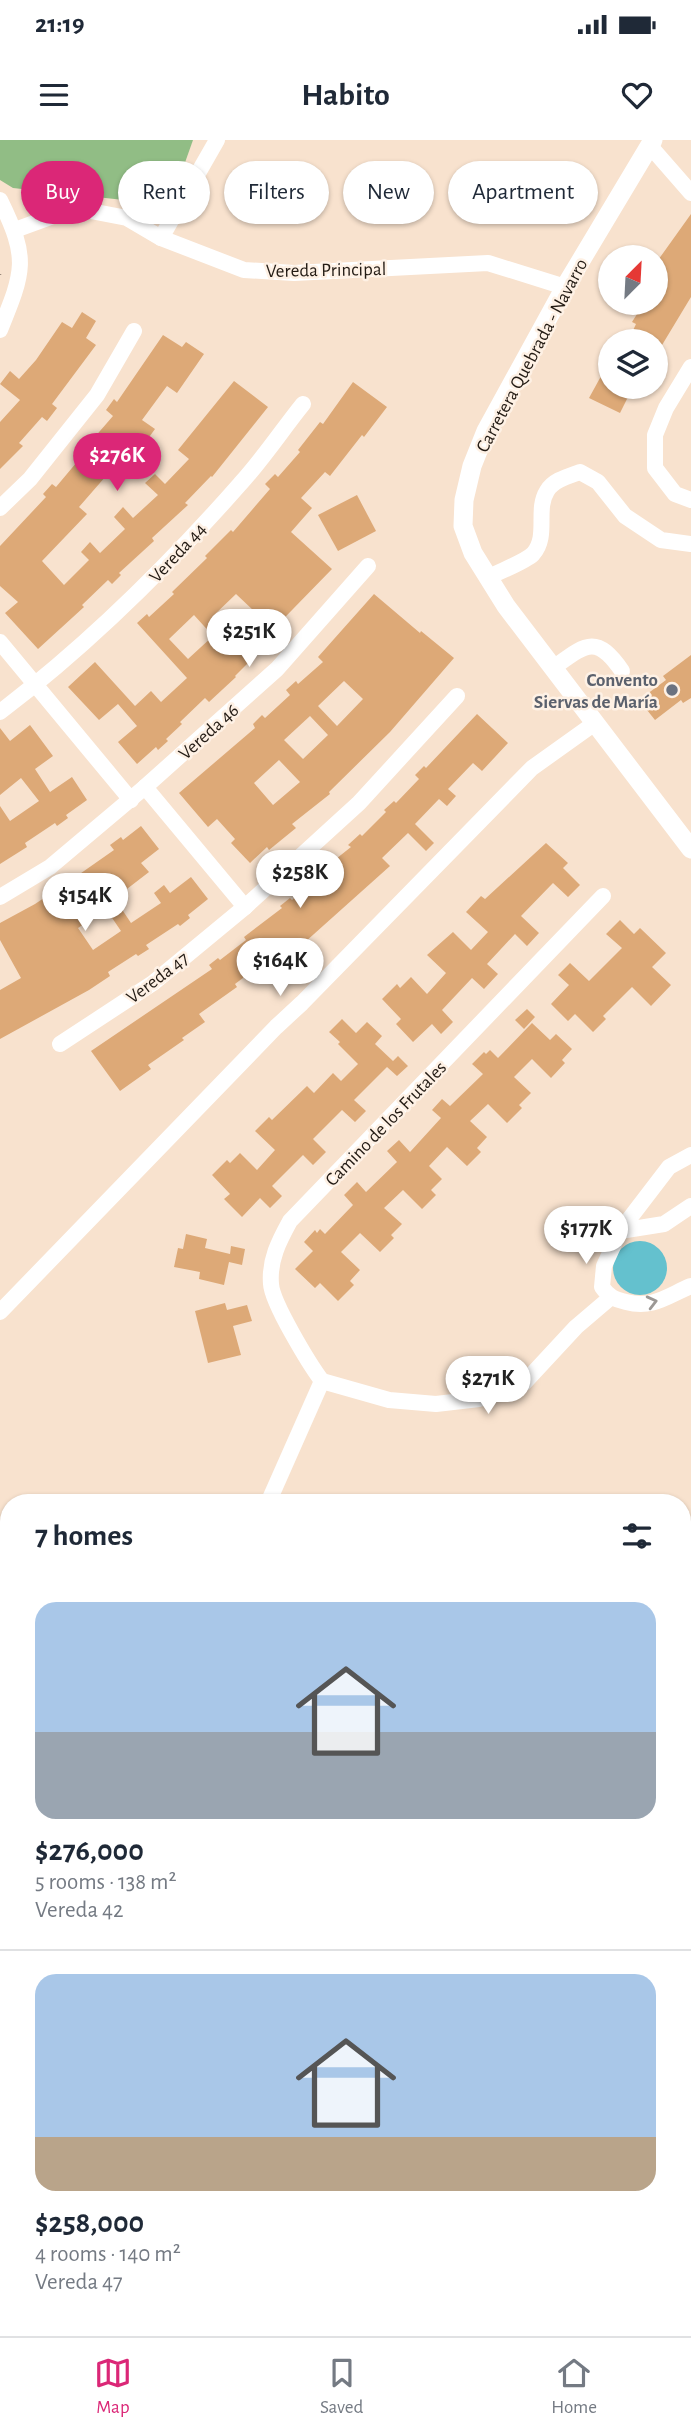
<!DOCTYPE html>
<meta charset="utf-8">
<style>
body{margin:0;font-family:"Alegreya Sans",sans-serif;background:#f2f2f3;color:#1f2937;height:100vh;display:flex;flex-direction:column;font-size:26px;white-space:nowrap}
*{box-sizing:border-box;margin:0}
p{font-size:23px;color:#747a83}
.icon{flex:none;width:38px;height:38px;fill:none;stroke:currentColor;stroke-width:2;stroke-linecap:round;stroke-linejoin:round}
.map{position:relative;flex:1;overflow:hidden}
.panel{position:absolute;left:0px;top:1354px;width:691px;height:842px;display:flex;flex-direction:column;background:#fff;border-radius:28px 28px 0 0;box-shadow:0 2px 5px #0004}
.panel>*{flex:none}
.top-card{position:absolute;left:21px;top:21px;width:649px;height:63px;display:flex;gap:14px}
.needle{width:46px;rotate:24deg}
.fabs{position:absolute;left:598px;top:105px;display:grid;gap:14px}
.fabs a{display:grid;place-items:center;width:70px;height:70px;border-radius:50%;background:#fff;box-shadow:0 2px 5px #0004;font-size:35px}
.price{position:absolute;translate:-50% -60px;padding:0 16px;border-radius:24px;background:#fff;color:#222;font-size:23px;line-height:46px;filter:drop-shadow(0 2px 4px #0008)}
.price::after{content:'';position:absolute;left:50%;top:42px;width:21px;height:16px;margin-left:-10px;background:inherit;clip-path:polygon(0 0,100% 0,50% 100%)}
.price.active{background:#db2777;color:#fff}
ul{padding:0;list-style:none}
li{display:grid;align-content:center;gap:14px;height:371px;padding:0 35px}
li+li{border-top:2px solid #e0e1e3}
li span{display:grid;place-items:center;height:217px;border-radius:21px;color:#555}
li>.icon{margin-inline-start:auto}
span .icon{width:126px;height:126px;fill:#fffc;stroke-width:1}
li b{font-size:30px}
h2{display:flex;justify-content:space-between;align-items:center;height:84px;padding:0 35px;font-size:30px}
.pill{padding:0 24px;border-radius:32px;background:#fff;box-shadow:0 2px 5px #0004;font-size:24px;line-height:63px}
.pill.active{background:#db2777;color:#fff}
.status{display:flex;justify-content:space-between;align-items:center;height:49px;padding:0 35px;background:#fff;direction:ltr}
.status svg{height:19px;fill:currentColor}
header{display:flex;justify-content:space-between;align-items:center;height:91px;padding:0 35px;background:#fff;font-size:32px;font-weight:600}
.menu{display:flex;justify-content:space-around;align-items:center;height:98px;border-top:2px solid #e0e1e3;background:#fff;font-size:19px;color:#747a83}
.menu a{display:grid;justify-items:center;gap:4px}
.menu .active{color:#db2777}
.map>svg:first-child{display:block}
.forest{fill:#91bd85}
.water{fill:#64c1ce}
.building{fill:#dda977;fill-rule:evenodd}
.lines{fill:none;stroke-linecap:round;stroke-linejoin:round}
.path{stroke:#9a8a7c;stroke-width:2.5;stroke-dasharray:5 5;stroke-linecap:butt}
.minor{stroke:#fff;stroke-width:16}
.tertiary{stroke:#fff;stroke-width:19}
.oneway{stroke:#9c9895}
.worship-dot{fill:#6b7280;stroke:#fef1e5;stroke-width:2.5}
.labels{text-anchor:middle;stroke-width:5;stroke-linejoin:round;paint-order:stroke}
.street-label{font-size:19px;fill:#231b14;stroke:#fef1e5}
.worship-label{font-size:19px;font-weight:bold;fill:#5b616d;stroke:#fef1e5;text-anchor:end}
</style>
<div class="status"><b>21:19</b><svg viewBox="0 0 49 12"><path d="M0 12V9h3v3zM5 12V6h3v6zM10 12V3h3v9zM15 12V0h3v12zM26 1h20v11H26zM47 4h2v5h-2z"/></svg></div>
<header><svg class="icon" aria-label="menu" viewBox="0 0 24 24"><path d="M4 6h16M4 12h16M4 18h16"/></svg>Habito<svg class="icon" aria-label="heart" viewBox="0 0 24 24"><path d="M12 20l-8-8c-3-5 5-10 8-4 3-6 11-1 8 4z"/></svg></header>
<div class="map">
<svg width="691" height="2196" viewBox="0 0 691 2196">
<rect width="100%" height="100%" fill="#f8e2ce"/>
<!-- forest -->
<polygon class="forest" points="0,0 193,0 170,65 13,48 0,40"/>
<!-- water -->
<circle class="water" cx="640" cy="1128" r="27"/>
<!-- building -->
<g class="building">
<polygon points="691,74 691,157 656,215 656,201 628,201 636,184 632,182 644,163 656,163 656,123"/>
<polygon points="82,172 96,181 86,198 96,205 52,264 57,268 47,281 42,277 19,303 23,306 0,329 0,282 20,260 0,244 10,231 19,239 36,220 62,182 72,188"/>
<polygon points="163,195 182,207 186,202 204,214 177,253 167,246 142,280 155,289 136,315 137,316 114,343 106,336 79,367 87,374 42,421 64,445 89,420 81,412 90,402 100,413 125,389 114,377 123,367 133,378 158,355 145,343 155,334 165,344 189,319 178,310 234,241 268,267 212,337 211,336 185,363 188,365 152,398 154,401 119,433 121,435 112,444 108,440 82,465 84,467 38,509 5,473 18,462 0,446 0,406 46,357 43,354 52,344 56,347 82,316 80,314 113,276 106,270 114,259 117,262"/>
<polygon points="611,218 611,247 633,247 620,273 589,258"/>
<path d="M 353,242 L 387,267 L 364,297 L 362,295 L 330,336 L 325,332 L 301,358 L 312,368 L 291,392 L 332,429 L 249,514 L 253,518 L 235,536 L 236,537 L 209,562 L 205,558 L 180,582 L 182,584 L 166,599 L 168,601 L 158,610 L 156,607 L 137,624 L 118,602 L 137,586 L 118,564 L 99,580 L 68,547 L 95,522 L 135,566 L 151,551 L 161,562 L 187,538 L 137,483 L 147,474 L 149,477 L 174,454 L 172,452 L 207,418 L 205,416 L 231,390 L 233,392 L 270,349 L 265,344 L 275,334 L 278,337 L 300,312 L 298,310 L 320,282 L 323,284 ZM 236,454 L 254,471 L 229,495 L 212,477 ZM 194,475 L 213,496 L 188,519 L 169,499 Z"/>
<polygon points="357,355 376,391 338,411 318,375"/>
<path d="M 374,454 L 420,493 L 421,491 L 454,518 L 390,592 L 329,652 L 330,654 L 292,684 L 296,688 L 269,710 L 267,707 L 250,723 L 231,703 L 235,699 L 217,679 L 208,687 L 179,653 L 255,588 L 253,584 L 262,575 L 265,578 L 290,555 L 286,550 L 296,541 L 298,544 L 323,522 L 318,517 ZM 344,541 L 363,559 L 337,586 L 318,566 ZM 310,576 L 328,595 L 303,619 L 284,600 ZM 279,620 L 300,642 L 273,665 L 254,643 Z"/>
<polygon points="691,515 691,558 683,563 681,560 655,580 639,560 666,540 663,536"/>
<polygon points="477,574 508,603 482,631 473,623 448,649 456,656 447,666 439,659 415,684 434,703 426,711 408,693 382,718 390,726 295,811 296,812 271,832 264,822 235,844 237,847 199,874 205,882 182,898 184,900 148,925 151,929 120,951 91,911 212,829 209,825 218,818 220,820 246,800 244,797 282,768 280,766 290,758 292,760 319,737 317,734 351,707 348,705 360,694 362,696 386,672 384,670 394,661 396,663 419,639 415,635 424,626 426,628"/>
<polygon points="30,585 53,616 35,629 50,652 72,637 87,660 66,675 68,678 57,686 55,683 25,703 27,707 0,724 0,666 10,681 39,661 21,638 0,655 0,588 10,601"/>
<path d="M 141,686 L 159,709 L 141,723 L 149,732 L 123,752 L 126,756 L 117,762 L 131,783 L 161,763 L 154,753 L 164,745 L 170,753 L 191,737 L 208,759 L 188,775 L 190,778 L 180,786 L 178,784 L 146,805 L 149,809 L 138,816 L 136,814 L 108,832 L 110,836 L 89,850 L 0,899 L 0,850 L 21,838 L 0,800 L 0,783 L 35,764 L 74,738 L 114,710 L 110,705 L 121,697 L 123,700 ZM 106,769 L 121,791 L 93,810 L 78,788 Z"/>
<polygon points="546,703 568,723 563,728 580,745 568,757 553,743 521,776 539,793 527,806 515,794 487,824 498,834 484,849 472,838 442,870 453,882 441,894 432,884 413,902 396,884 401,879 382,859 397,844 400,848 411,837 427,854 446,833 427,815 453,792 471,810 488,792 466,772 481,756 485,759"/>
<polygon points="620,780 634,794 640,788 666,813 652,827 671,845 651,866 632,847 603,876 606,879 593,892 575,874 568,881 551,864 569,845 558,835 570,823 589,841 622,808 606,794"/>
<polygon points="527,869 535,877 524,889 515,880"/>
<polygon points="342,879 356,893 367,882 382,896 375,904 393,921 398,916 408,926 397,936 387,927 354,960 366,971 355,982 342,970 313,999 326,1012 313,1025 303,1015 272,1046 282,1056 270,1068 260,1058 242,1077 224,1059 230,1054 212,1035 227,1020 230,1023 240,1013 257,1030 275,1010 255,991 269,977 272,980 307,946 314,953 333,933 341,941 358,924 338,904 340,902 329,892"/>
<polygon points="532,883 550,900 556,894 572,909 562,920 565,923 551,938 532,919 514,937 531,953 519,965 522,968 507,983 488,964 470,981 487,997 477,1008 481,1012 467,1026 447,1007 429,1026 442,1039 431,1050 436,1055 422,1069 403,1050 384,1068 402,1084 391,1095 394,1098 380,1112 360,1093 341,1112 360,1130 350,1141 354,1145 338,1161 320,1143 315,1148 295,1129 313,1111 304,1102 315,1090 317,1093 320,1089 325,1094 353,1065 344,1055 357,1042 366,1052 397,1022 387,1011 399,1000 410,1012 441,978 432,970 442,959 450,966 483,934 472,924 484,912 486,914 490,910 498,918"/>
<polygon points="186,1094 207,1099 205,1108 230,1114 231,1106 245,1109 242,1125 229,1122 224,1145 199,1139 200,1132 174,1127 178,1108 183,1109"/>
<polygon points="225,1163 227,1170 247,1165 252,1181 233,1186 241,1215 208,1223 195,1171"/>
</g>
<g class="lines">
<!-- path -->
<g class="path">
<polyline points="0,134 0,135"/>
<polyline points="0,1499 9,1498"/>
</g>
<!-- minor -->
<g class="minor">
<polyline points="650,6 691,53"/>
<path d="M 0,60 C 29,119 24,131 0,190"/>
<polyline points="15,90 75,68 127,78 161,98 244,130 294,133 488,123 565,147"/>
<polyline points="161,98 217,0"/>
<polyline points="691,227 666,268 655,295 655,328 675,354 691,360"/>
<polyline points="0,368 30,339 97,255 134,191"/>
<path d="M 489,437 C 500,431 525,422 533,414 C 549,396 535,370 547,351 C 553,340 569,336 580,332 L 598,342 L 625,376 L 661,400 L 691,404"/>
<polyline points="0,502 131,660"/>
<path d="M 553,528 C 585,505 596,493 622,531"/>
<path d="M 0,572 C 88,505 167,427 240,344 C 263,319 282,290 303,264"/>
<polyline points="145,647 245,767"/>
<polyline points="0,757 50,727 145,647 277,529 368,426"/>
<polyline points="60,904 153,843 245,767 359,663 457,556"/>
<path d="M 691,1015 L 669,1027 L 620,1091 L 604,1126 L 602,1147 C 609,1157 614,1159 626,1162 C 653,1169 667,1156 691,1146"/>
<polyline points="620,1091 664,1084 691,1066"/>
<polyline points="0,1172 276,887 302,863 532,628 595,583"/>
<path d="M 322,1241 C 310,1225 272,1163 271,1144 C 269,1120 279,1101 290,1081 L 603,756"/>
<polyline points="322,1241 389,1260 436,1264 479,1259 524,1243 576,1187 610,1158"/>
<polyline points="268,1363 322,1241"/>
<polyline points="0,1527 9,1528"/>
<polyline points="682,1888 691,1835"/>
<polyline points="0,1943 8,1901 3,1885 9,1849"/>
<polyline points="682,2021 691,2022"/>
<polyline points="161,2196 163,2188"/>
<polyline points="362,2196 364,2188"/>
<polyline points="611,2196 612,2188"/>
</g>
<!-- tertiary -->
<polyline class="tertiary" points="653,0 565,147 486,291 472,326 464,360 463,386 473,413 506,466 691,709"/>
</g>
<!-- one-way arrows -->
<defs><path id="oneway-chevron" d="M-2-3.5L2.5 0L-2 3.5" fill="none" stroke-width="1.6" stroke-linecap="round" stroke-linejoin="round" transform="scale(1.75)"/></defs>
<use class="oneway" href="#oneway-chevron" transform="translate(652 1162) rotate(-14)"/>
<!-- markers -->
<circle class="worship-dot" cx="672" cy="550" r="7"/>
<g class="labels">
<!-- street labels -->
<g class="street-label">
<text transform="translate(326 129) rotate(-1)" y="7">Vereda Principal</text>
<text transform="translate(531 215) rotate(-62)" y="7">Carretera Quebrada - Navarro</text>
<text transform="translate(177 412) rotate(-47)" y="7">Vereda 44</text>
<text transform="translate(208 591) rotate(-42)" y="7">Vereda 46</text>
<text transform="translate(157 837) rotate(-37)" y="7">Vereda 47</text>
<text transform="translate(385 983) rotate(-46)" y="7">Camino de los Frutales</text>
</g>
<!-- worship labels -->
<g class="worship-label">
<text x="658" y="546">Convento<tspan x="658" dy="22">Siervas de María</tspan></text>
</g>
</g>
</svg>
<div class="fabs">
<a><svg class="needle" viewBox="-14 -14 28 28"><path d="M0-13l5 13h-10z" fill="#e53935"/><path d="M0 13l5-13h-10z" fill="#747a83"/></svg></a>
<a><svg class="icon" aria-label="layers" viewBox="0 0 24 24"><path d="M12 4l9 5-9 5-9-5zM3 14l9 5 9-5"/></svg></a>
</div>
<b class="price active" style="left:117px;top:353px">$276K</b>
<b class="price" style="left:249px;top:529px">$251K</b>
<b class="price" style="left:300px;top:770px">$258K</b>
<b class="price" style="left:85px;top:793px">$154K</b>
<b class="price" style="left:280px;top:858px">$164K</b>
<b class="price" style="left:586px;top:1126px">$177K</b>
<b class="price" style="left:488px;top:1276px">$271K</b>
<div class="top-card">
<a class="pill active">Buy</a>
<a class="pill">Rent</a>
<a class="pill">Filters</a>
<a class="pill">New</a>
<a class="pill">Apartment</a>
</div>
<section class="panel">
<h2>7 homes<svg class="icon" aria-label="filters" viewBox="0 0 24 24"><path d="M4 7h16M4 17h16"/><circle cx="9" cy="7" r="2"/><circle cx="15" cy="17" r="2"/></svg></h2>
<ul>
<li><span style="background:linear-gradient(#a9c7e8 60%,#9aa5b1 0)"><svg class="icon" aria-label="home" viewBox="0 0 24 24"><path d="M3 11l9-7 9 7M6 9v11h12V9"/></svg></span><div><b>$276,000</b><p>5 rooms · 138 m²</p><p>Vereda 42</p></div></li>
<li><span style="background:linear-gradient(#a9c7e8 75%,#b9a48a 0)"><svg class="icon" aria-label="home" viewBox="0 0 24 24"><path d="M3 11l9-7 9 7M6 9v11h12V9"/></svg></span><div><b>$258,000</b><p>4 rooms · 140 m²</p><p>Vereda 47</p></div></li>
</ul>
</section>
</div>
<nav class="menu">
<a class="active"><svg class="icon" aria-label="map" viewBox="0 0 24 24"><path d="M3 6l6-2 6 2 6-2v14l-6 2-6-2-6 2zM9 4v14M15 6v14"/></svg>Map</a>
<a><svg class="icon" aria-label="saved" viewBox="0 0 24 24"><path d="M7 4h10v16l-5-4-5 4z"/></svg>Saved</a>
<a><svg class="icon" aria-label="home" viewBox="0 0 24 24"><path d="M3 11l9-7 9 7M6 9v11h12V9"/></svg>Home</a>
</nav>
